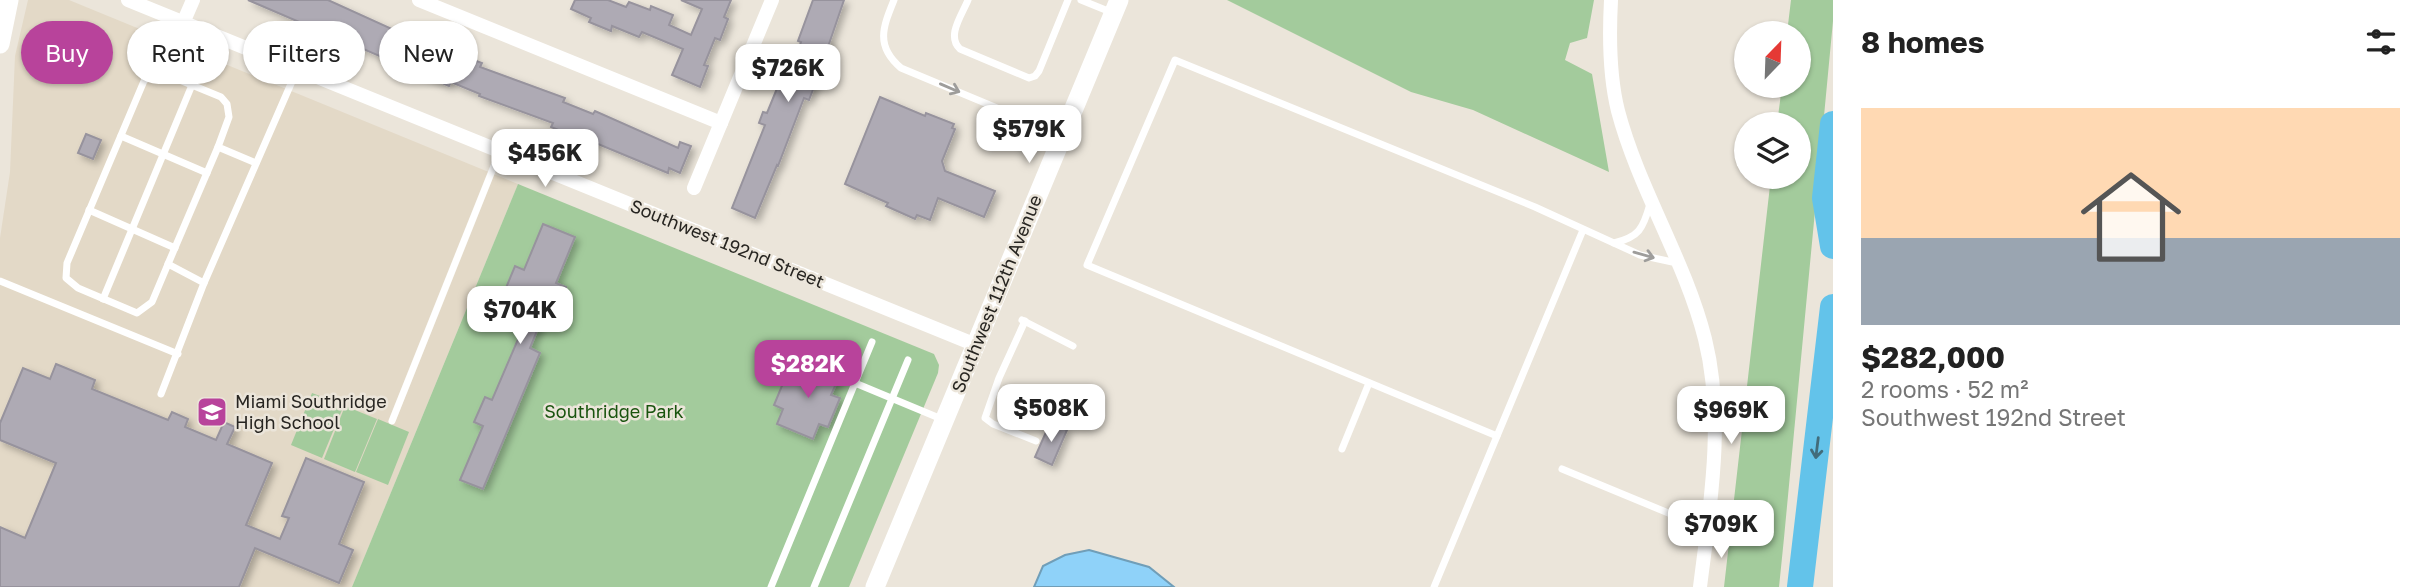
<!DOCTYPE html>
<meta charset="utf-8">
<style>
body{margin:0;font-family:"Golos Text",sans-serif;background:#f2f2f2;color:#222;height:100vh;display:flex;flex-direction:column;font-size:26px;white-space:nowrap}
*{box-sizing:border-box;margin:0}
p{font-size:23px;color:#767676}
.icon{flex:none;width:38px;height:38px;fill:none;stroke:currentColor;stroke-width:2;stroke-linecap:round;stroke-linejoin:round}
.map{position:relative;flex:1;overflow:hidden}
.side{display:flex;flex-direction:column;background:#fff;width:595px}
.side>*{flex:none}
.banner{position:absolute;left:21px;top:21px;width:665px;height:63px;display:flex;gap:14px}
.needle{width:46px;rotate:23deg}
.fabs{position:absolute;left:1734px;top:21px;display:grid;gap:14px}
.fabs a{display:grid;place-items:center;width:77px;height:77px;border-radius:50%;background:#fff;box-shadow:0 2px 5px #0004;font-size:35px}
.price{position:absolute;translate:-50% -60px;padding:0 16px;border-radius:14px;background:#fff;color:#222;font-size:23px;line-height:46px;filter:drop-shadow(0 2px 4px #0008)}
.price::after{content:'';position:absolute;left:50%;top:42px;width:21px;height:16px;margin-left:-10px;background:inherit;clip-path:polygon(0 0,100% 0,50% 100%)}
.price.on{background:#b8439b;color:#fff}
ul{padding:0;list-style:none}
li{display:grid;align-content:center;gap:14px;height:371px;padding:0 28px}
li span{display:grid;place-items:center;height:217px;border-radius:0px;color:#555}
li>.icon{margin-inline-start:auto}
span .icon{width:126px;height:126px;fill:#fffc;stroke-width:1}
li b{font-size:30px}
h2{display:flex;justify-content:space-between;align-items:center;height:84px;padding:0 28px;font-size:30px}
.tag{padding:0 24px;border-radius:32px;background:#fff;box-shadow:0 2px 5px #0004;font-size:24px;line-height:63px}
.tag.on{background:#b8439b;color:#fff}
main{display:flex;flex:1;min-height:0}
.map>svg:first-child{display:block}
.built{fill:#e3d9c7}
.green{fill:#a3cb9c}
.water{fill:#8fd2f9;stroke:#709eb8;stroke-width:2}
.building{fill:#aeaab4;stroke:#97939d;stroke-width:2;filter:url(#shadow)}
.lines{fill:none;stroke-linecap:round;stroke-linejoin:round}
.lane{stroke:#fff;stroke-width:7}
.street{stroke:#fff;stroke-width:14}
.secondary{stroke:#fff;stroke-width:19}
.highway{stroke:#63c3ea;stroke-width:26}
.oneway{stroke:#9e9d9b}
.oneway2{stroke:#426c7b}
.labels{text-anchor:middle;stroke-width:5;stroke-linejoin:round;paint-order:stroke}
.street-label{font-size:18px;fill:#272521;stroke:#ebe5da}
.poi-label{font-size:18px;fill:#272521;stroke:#ebe5da;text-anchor:start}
.park-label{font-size:18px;fill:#19540e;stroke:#ebe5da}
</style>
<main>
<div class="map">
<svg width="1833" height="587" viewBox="0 0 1833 587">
<defs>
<filter id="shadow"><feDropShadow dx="4" dy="4" stdDeviation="3.5" flood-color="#0004"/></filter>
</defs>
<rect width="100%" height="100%" fill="#ebe5da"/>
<!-- built -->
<polygon class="built" points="28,0 69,0 518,184 352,587 0,587 0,238 10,172 15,56"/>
<!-- green -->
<g class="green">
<polygon points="1227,0 1594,0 1587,38 1570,43 1565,60 1592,74 1609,172 1473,110 1411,92"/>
<polygon points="1791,0 1833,0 1833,21 1784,538 1779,587 1724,587 1771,177 1799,177 1799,124 1777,124 1782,86 1799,86 1799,33 1787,33"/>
<polygon points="518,184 934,354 939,365 938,373 849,587 352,587"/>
<polygon points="312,393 344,405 322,458 291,445"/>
<polygon points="345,406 377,419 355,472 324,459"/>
<polygon points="378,419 409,432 388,485 356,472"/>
</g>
<!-- water -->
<polygon class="water" points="1089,550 1149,567 1174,587 1034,587 1043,566 1065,555"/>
<!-- building -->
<g class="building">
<polygon points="248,0 328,0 418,41 420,35 431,39 429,45 470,62 471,59 482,63 480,67 565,98 563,102 593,114 595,111 678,148 680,142 691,146 680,173 669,168 668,173 574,134 573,136 551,127 553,123 479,96 480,94 451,82 449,86 345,41 344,44 324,36 325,33"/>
<polygon points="575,0 608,0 626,7 629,2 650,10 651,6 673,15 669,25 691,35 702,9 681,0 731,0 724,17 728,19 720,40 715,38 704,65 708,66 700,87 672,75 683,49 642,32 639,37 612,26 611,31 589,22 591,18 571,9"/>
<polygon points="813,0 844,0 817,79 809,100 804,98 778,166 777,165 755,218 732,208 765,125 759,123 763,112 767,113 778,86 783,89 801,42 798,41"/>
<polygon points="880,97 925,116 926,113 954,124 952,128 955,129 942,161 945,171 995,191 984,217 938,198 930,220 917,215 915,219 886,206 888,203 845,184"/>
<polygon points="86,134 101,140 93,159 78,153"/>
<polygon points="543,224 575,237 556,283 566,287 554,315 545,311 530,348 540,353 483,489 460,480 483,426 474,422 485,397 492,400 525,323 505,315 512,299 503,295 515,266 524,270"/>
<polygon points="803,359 840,375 831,395 840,398 828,427 819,424 813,439 777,424 783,409 774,405 786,376 795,380"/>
<polygon points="56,364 95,380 92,389 168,420 172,412 188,419 185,427 216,440 224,422 235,427 227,444 272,463 246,525 280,539 289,518 282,516 306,458 364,482 339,544 353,550 339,583 255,548 239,587 0,587 0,527 25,538 56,463 0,440 0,423 23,368 50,379"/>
<polygon points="1050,423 1067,430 1052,465 1035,457"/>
</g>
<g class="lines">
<!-- lane -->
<g class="lane">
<path d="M 894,0 C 883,27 875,46 901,68 L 1062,135"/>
<path d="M 968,0 C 962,15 946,36 960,49 L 1029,78 L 1035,76 L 1039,71 L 1068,0"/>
<polyline points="1081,0 1113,13"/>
<polyline points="121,136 207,173"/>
<polyline points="89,210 175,248"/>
<path d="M 1614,243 C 1639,237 1643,229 1650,204"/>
<polyline points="168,264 218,147"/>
<polyline points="0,281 178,354"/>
<polyline points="204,283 168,264 152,302 137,313 78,288 66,278 67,263 144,81 153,73 165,74 221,97 227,104 229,117 218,147 256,163"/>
<polyline points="103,299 192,85"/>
<polyline points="1022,320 1073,346"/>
<polyline points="1025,321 999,378 985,418 993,424 1036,441"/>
<polyline points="855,383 872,342"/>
<polyline points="161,394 204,283 297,70"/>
<polyline points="392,421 500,151"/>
<polyline points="1497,436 1087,265 1175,60 1535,207 1640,255 1677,263"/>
<polyline points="1342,449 1369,383"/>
<polyline points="1562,469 1707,529"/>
<polyline points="771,587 855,383 944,420"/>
<polyline points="814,587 908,360"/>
<polyline points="1434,587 1583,230"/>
</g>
<!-- street -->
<g class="street">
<polyline points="128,0 976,345"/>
<polyline points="419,0 721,123"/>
<path d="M 1611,0 C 1609,37 1609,75 1618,111 C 1639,190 1685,260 1705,339 C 1725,419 1710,507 1700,587"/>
<polyline points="183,23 193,0"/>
<polyline points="694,188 772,0"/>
</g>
<!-- secondary -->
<g class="secondary">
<polyline points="0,44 9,0"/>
<polyline points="875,587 1119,0"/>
</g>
<!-- highway -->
<g class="highway">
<polyline points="1833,124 1825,198 1833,246"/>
<polyline points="1800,587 1833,307"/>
</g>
</g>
<!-- one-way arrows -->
<defs><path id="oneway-shaft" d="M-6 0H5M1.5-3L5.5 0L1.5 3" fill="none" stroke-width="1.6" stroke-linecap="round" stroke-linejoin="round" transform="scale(1.75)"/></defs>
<g class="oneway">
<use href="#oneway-shaft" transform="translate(950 88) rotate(23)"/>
<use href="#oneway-shaft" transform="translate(1644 255) rotate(16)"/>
</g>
<use class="oneway2" href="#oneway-shaft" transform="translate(1817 448) rotate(97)"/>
<!-- icons -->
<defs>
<g id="school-square" transform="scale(1.575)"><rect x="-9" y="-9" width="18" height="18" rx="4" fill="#b8439b" stroke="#ebe5da"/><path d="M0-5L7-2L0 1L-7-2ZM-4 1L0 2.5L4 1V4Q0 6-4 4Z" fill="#fff"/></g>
</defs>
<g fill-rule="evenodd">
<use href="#school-square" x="212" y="412"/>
</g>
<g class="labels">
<!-- street labels -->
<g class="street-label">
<text transform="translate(727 244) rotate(22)" y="6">Southwest 192nd Street</text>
<text transform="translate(997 294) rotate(-68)" y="6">Southwest 112th Avenue</text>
</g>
<!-- poi labels -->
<g class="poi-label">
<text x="235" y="408">Miami Southridge<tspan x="235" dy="21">High School</tspan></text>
</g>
<!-- park labels -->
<g class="park-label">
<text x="614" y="418">Southridge Park</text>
</g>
</g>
</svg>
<div class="fabs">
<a><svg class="needle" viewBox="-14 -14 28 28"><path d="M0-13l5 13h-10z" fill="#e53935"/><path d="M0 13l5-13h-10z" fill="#767676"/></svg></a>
<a><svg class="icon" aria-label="layers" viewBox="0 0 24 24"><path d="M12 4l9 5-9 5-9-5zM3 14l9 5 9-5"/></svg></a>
</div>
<b class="price" style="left:788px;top:104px">$726K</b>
<b class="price" style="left:1029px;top:165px">$579K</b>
<b class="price" style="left:545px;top:189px">$456K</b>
<b class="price" style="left:520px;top:346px">$704K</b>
<b class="price on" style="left:808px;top:400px">$282K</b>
<b class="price" style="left:1051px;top:444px">$508K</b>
<b class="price" style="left:1731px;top:446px">$969K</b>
<b class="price" style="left:1721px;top:560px">$709K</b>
<div class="banner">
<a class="tag on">Buy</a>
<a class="tag">Rent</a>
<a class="tag">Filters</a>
<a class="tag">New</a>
</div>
</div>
<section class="side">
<h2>8 homes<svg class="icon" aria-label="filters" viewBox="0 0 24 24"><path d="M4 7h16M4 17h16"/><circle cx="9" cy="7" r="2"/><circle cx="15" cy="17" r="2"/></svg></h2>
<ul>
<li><span style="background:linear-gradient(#ffd9b3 60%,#9aa5b1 0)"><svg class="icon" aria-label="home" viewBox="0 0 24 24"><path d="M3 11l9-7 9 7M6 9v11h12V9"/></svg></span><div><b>$282,000</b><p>2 rooms · 52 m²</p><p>Southwest 192nd Street</p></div></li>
</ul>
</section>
</main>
